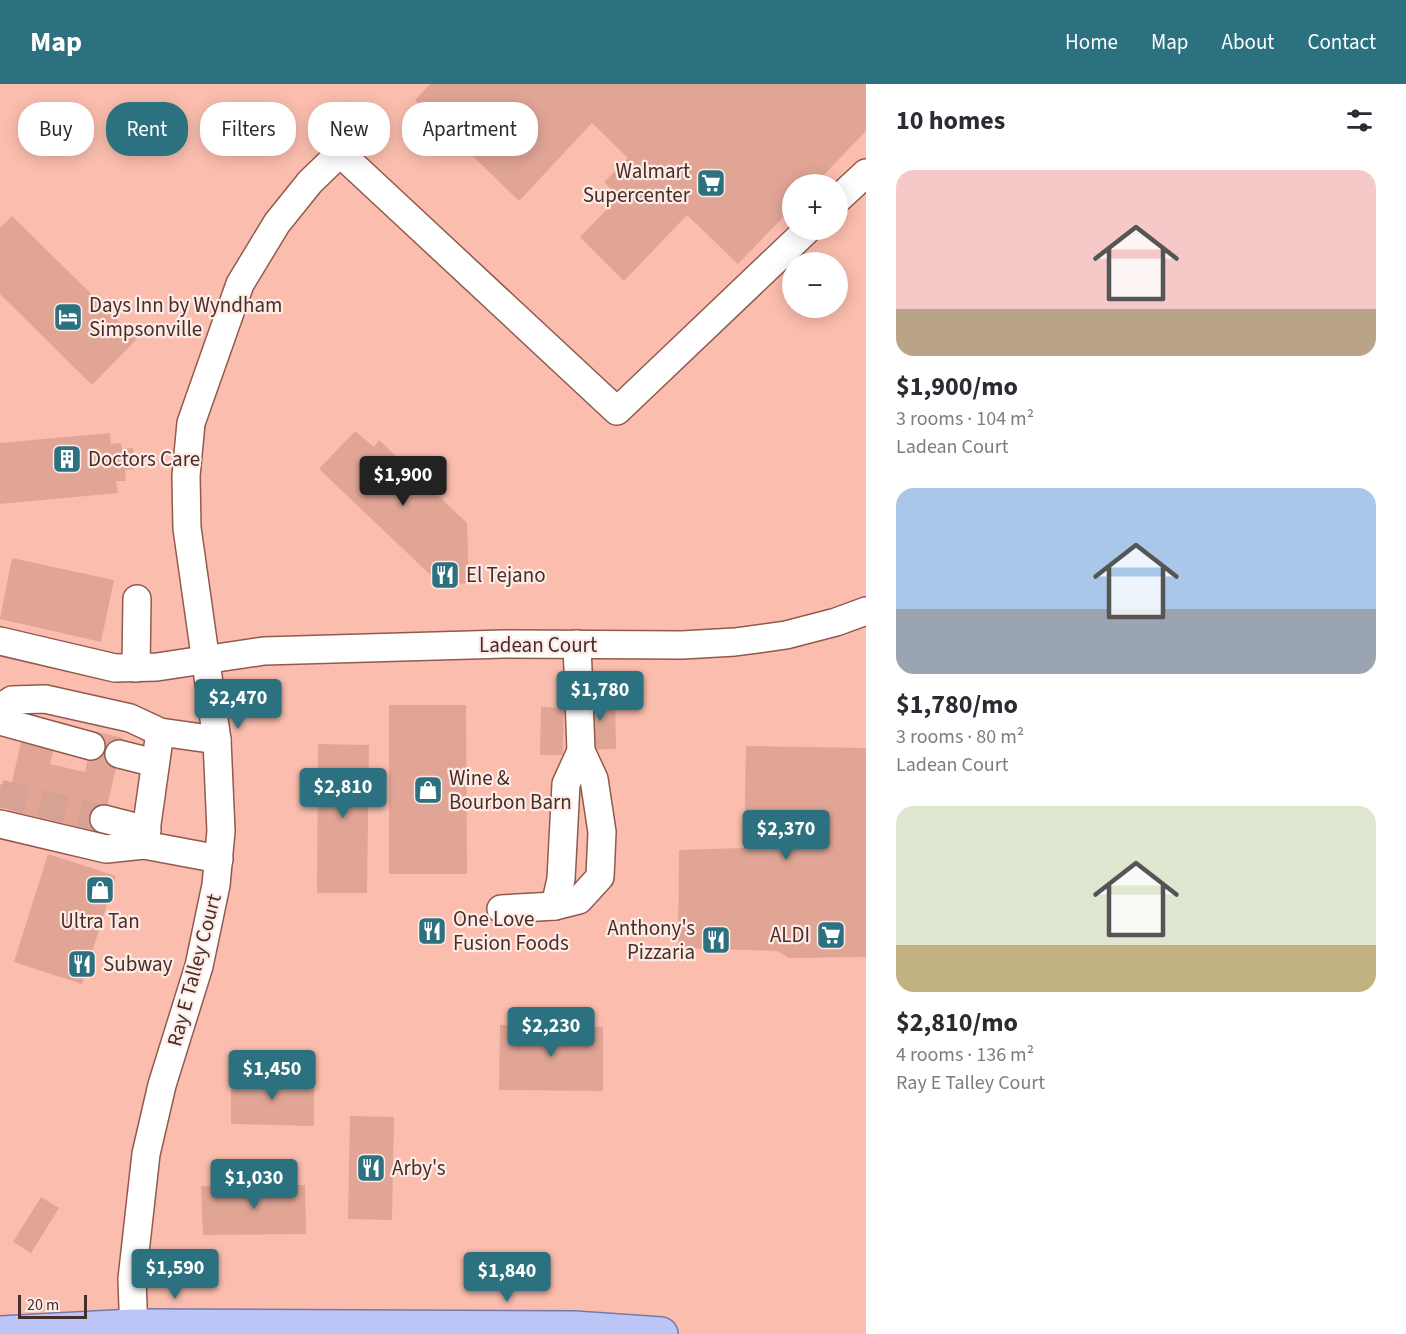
<!DOCTYPE html>
<meta charset="utf-8">
<style>
body{margin:0;font-family:"Source Sans 3",sans-serif;background:#f2f2f3;color:#2b2b33;height:100vh;display:flex;flex-direction:column;font-size:22px;white-space:nowrap}
*{box-sizing:border-box;margin:0}
p{font-size:20px;color:#7c7c81}
.icon{flex:none;width:33px;height:33px;fill:none;stroke:currentColor;stroke-width:2;stroke-linecap:round;stroke-linejoin:round}
.map{position:relative;flex:1;overflow:hidden}
.details{display:flex;flex-direction:column;background:#fff;width:540px}
.details>*{flex:none}
.banner{position:absolute;left:18px;top:18px;width:570px;height:54px;display:flex;gap:12px}
.fabs{position:absolute;left:782px;top:90px;display:grid;gap:12px}
.fabs a{display:grid;place-items:center;width:66px;height:66px;border-radius:50%;background:#fff;box-shadow:0 3px 15px #0003;font-size:30px}
.scale{position:absolute;left:18px;bottom:15px;width:69px;box-sizing:border-box;padding-left:6px;border:3px solid #472f29;border-top:0;font-size:16px;line-height:21px;white-space:nowrap;color:#472f29;-webkit-text-stroke:4px #feebe6;paint-order:stroke}
.price{position:absolute;translate:-50% -51px;padding:0 14px;border-radius:6px;background:#2c7180;color:#fff;font-size:20px;line-height:39px;filter:drop-shadow(0 2px 3px #0008)}
.price::after{content:'';position:absolute;left:50%;top:36px;width:18px;height:14px;margin-left:-9px;background:inherit;clip-path:polygon(0 0,100% 0,50% 100%)}
.price.on{background:#222;color:#fff}
ul{padding:0;list-style:none}
li{display:grid;align-content:center;gap:12px;height:318px;padding:0 30px}
li span{display:grid;place-items:center;height:186px;border-radius:18px;color:#555}
li>.icon{margin-inline-start:auto}
span .icon{width:108px;height:108px;fill:#fffc;stroke-width:1}
li b{font-size:26px}
h2{display:flex;justify-content:space-between;align-items:center;height:72px;padding:0 30px;font-size:26px}
.chip{padding:0 21px;border-radius:24px;background:#fff;box-shadow:0 3px 15px #0003;font-size:21px;line-height:54px}
.chip.on{background:#2c7180;color:#fff}
header{display:flex;align-items:center;gap:36px;box-sizing:border-box;height:84px;padding:0 30px;background:#2c7180;color:#fff}
header strong{font-size:28px}
nav{display:flex;gap:33px;margin-inline-start:auto;font-size:21px}
main{display:flex;flex:1;min-height:0}
.map>svg:first-child{display:block}
.building{fill:#e1a596}
.lines{fill:none;stroke-linecap:round;stroke-linejoin:round}
.minor-tunnel{stroke:#d7a193;stroke-width:27;stroke-dasharray:27 14;stroke-linecap:butt}
.minor-casing{stroke:#905a4d;stroke-width:30}
.major-casing{stroke:#7678aa;stroke-width:36}
.minor{stroke:#fff;stroke-width:27}
.major{stroke:#bcc6f6;stroke-width:33}
.labels{text-anchor:middle;stroke-width:4.5;stroke-linejoin:round;paint-order:stroke}
.poi-label{font-size:21px;fill:#472f29;stroke:#feebe6;text-anchor:start}
.street-label{font-size:21px;fill:#472f29;stroke:#feebe6}
</style>
<header>
<strong>Map</strong>
<nav><a>Home</a><a>Map</a><a>About</a><a>Contact</a></nav>
</header>
<main>
<div class="map">
<svg width="866" height="1250" viewBox="0 0 866 1250">
<rect width="100%" height="100%" fill="#fbbeae"/>
<!-- building -->
<g class="building">
<polygon points="430,0 866,0 866,47 815,100 792,100 792,124 738,180 687,131 624,197 580,153 619,113 604,98 628,74 592,39 519,117 415,16"/>
<polygon points="12,132 137,255 92,301 0,210 0,144"/>
<polygon points="355,347 374,363 379,356 467,439 469,499 441,501 319,385"/>
<polygon points="110,349 111,360 121,359 122,365 133,364 135,385 125,386 126,397 116,397 118,409 0,420 0,359"/>
<polygon points="12,474 114,496 101,558 0,535"/>
<polygon points="615,610 616,665 584,666 583,611"/>
<polygon points="389,621 466,621 467,790 389,790"/>
<polygon points="541,623 564,624 563,671 540,671"/>
<polygon points="94,647 123,654 99,757 5,735 8,725 0,724 0,700 11,703 22,653 55,661 50,680 85,688"/>
<polygon points="318,660 369,661 367,809 317,809"/>
<polygon points="746,662 866,664 866,873 789,874 777,867 678,864 679,766 744,764"/>
<polygon points="48,770 116,792 82,900 14,878"/>
<polygon points="500,941 603,943 603,1007 499,1006"/>
<polygon points="231,993 314,995 314,1042 231,1040"/>
<polygon points="350,1032 394,1033 392,1136 348,1135"/>
<polygon points="305,1101 306,1150 203,1151 201,1102"/>
<polygon points="41,1113 59,1124 31,1169 13,1158"/>
</g>
<g class="lines">
<!-- minor-tunnel -->
<polyline class="minor-tunnel" points="0,709 104,735"/>
<!-- minor casing -->
<g class="minor-casing">
<g id="minor">
<polyline points="837,116 866,89"/>
<polyline points="0,557 115,584 157,583 264,567 504,560 682,561 735,558 786,551 836,538 866,527"/>
<polyline points="136,584 137,515"/>
<polyline points="0,624 12,616 45,615 130,634 160,648 217,656"/>
<polyline points="0,637 91,662"/>
<polyline points="119,670 155,679"/>
<polyline points="104,735 147,746"/>
<polyline points="0,740 106,765 144,761 219,775"/>
<polyline points="144,761 160,648"/>
<polyline points="555,822 561,795 566,700 581,667"/>
<polyline points="501,825 555,822 579,816 600,793 602,748 594,695 581,667 577,560"/>
<polyline points="134,1250 132,1195 146,1070 162,1001 199,882 216,801 221,747 217,656 187,444 186,392 191,339 240,200 277,139 310,98 340,69 617,327 807,146"/>
</g>
</g>
<!-- major casing -->
<g class="major-casing">
<polyline id="major" points="0,1249 134,1242 574,1244 661,1250"/>
</g>
<!-- minor -->
<use href="#minor" class="minor"/>
<!-- major -->
<use href="#major" class="major"/>
</g>
<!-- icons -->
<defs>
<g id="supermarket-square" transform="scale(1.5)"><rect x="-9" y="-9" width="18" height="18" rx="4" fill="#2c7180" stroke="#feebe6"/><path d="M-6-5.5h2.5l.6 2H6L4.5 2H-2.5L-4.4-4H-6ZM-1.5 3.2a1.3 1.3 0 1 0 .1 0ZM3 3.2a1.3 1.3 0 1 0 .1 0Z" fill="#fff"/></g>
<g id="hotel-square" transform="scale(1.5)"><rect x="-9" y="-9" width="18" height="18" rx="4" fill="#2c7180" stroke="#feebe6"/><path d="M-6-4.5h1.5V1H6V5H4.5V3h-9V5H-6ZM-4 0a1.8 1.8 0 1 1 3.6 0ZM.5 0V-2.5h3Q6-2.5 6 0Z" fill="#fff"/></g>
<g id="building-square" transform="scale(1.5)"><rect x="-9" y="-9" width="18" height="18" rx="4" fill="#2c7180" stroke="#feebe6"/><path d="M-4-6H4V6H1V3H-1V6H-4ZM-2.5-4.3h1.7v1.8h-1.7ZM.8-4.3h1.7v1.8H.8ZM-2.5-1h1.7V.8h-1.7ZM.8-1h1.7V.8H.8Z" fill="#fff"/></g>
<g id="restaurant-square" transform="scale(1.5)"><rect x="-9" y="-9" width="18" height="18" rx="4" fill="#2c7180" stroke="#feebe6"/><path d="M-5-6h1v4h1v-4h1v4h1v-4h1v5L-1.5 .5V6h-2V.5L-5-1ZM5-6V6H3V1.5H1.5Q1.5-4 5-6Z" fill="#fff"/></g>
<g id="shop-square" transform="scale(1.5)"><rect x="-9" y="-9" width="18" height="18" rx="4" fill="#2c7180" stroke="#feebe6"/><path d="M-5-2.5h2.3a2.7 3.5 0 0 1 5.4 0H5L5.5 6h-11ZM-1.5-2.5h3a1.5 2.3 0 0 0-3 0Z" fill="#fff"/></g>
</defs>
<g fill-rule="evenodd">
<use href="#supermarket-square" x="711" y="99"/>
<use href="#hotel-square" x="68" y="233"/>
<use href="#building-square" x="67" y="375"/>
<use href="#restaurant-square" x="445" y="491"/>
<use href="#shop-square" x="428" y="706"/>
<use href="#shop-square" x="100" y="806"/>
<use href="#restaurant-square" x="432" y="847"/>
<use href="#supermarket-square" x="831" y="851"/>
<use href="#restaurant-square" x="716" y="856"/>
<use href="#restaurant-square" x="82" y="880"/>
<use href="#restaurant-square" x="371" y="1084"/>
</g>
<g class="labels">
<!-- poi labels -->
<g class="poi-label">
<text x="690" y="94" text-anchor="end">Walmart<tspan x="690" dy="24">Supercenter</tspan></text>
<text x="89" y="228">Days Inn by Wyndham<tspan x="89" dy="24">Simpsonville</tspan></text>
<text x="88" y="382">Doctors Care</text>
<text x="466" y="498">El Tejano</text>
<text x="449" y="701">Wine &amp;<tspan x="449" dy="24">Bourbon Barn</tspan></text>
<text x="453" y="842">One Love<tspan x="453" dy="24">Fusion Foods</tspan></text>
<text x="100" y="844" text-anchor="middle">Ultra Tan</text>
<text x="695" y="851" text-anchor="end">Anthony's<tspan x="695" dy="24">Pizzaria</tspan></text>
<text x="810" y="858" text-anchor="end">ALDI</text>
<text x="103" y="887">Subway</text>
<text x="392" y="1091">Arby's</text>
</g>
<!-- street labels -->
<g class="street-label">
<text x="538" y="568">Ladean Court</text>
<text transform="translate(194 886) rotate(-75)" y="7">Ray E Talley Court</text>
</g>
</g>
</svg>
<div class="fabs">
<a>+</a>
<a>−</a>
</div>
<div class="scale">20 m</div>
<b class="price on" style="left:403px;top:423px">$1,900</b>
<b class="price" style="left:600px;top:638px">$1,780</b>
<b class="price" style="left:238px;top:646px">$2,470</b>
<b class="price" style="left:343px;top:735px">$2,810</b>
<b class="price" style="left:786px;top:777px">$2,370</b>
<b class="price" style="left:551px;top:974px">$2,230</b>
<b class="price" style="left:272px;top:1017px">$1,450</b>
<b class="price" style="left:254px;top:1126px">$1,030</b>
<b class="price" style="left:175px;top:1216px">$1,590</b>
<b class="price" style="left:507px;top:1219px">$1,840</b>
<div class="banner">
<a class="chip">Buy</a>
<a class="chip on">Rent</a>
<a class="chip">Filters</a>
<a class="chip">New</a>
<a class="chip">Apartment</a>
</div>
</div>
<section class="details">
<h2>10 homes<svg class="icon" aria-label="filters" viewBox="0 0 24 24"><path d="M4 7h16M4 17h16"/><circle cx="9" cy="7" r="2"/><circle cx="15" cy="17" r="2"/></svg></h2>
<ul>
<li><span style="background:linear-gradient(#f6c9c9 75%,#b9a48a 0)"><svg class="icon" aria-label="home" viewBox="0 0 24 24"><path d="M3 11l9-7 9 7M6 9v11h12V9"/></svg></span><div><b>$1,900/mo</b><p>3 rooms · 104 m²</p><p>Ladean Court</p></div></li>
<li><span style="background:linear-gradient(#a9c7e8 65%,#9aa5b1 0)"><svg class="icon" aria-label="home" viewBox="0 0 24 24"><path d="M3 11l9-7 9 7M6 9v11h12V9"/></svg></span><div><b>$1,780/mo</b><p>3 rooms · 80 m²</p><p>Ladean Court</p></div></li>
<li><span style="background:linear-gradient(#dfe7d0 75%,#c2b280 0)"><svg class="icon" aria-label="home" viewBox="0 0 24 24"><path d="M3 11l9-7 9 7M6 9v11h12V9"/></svg></span><div><b>$2,810/mo</b><p>4 rooms · 136 m²</p><p>Ray E Talley Court</p></div></li>
</ul>
</section>
</main>
